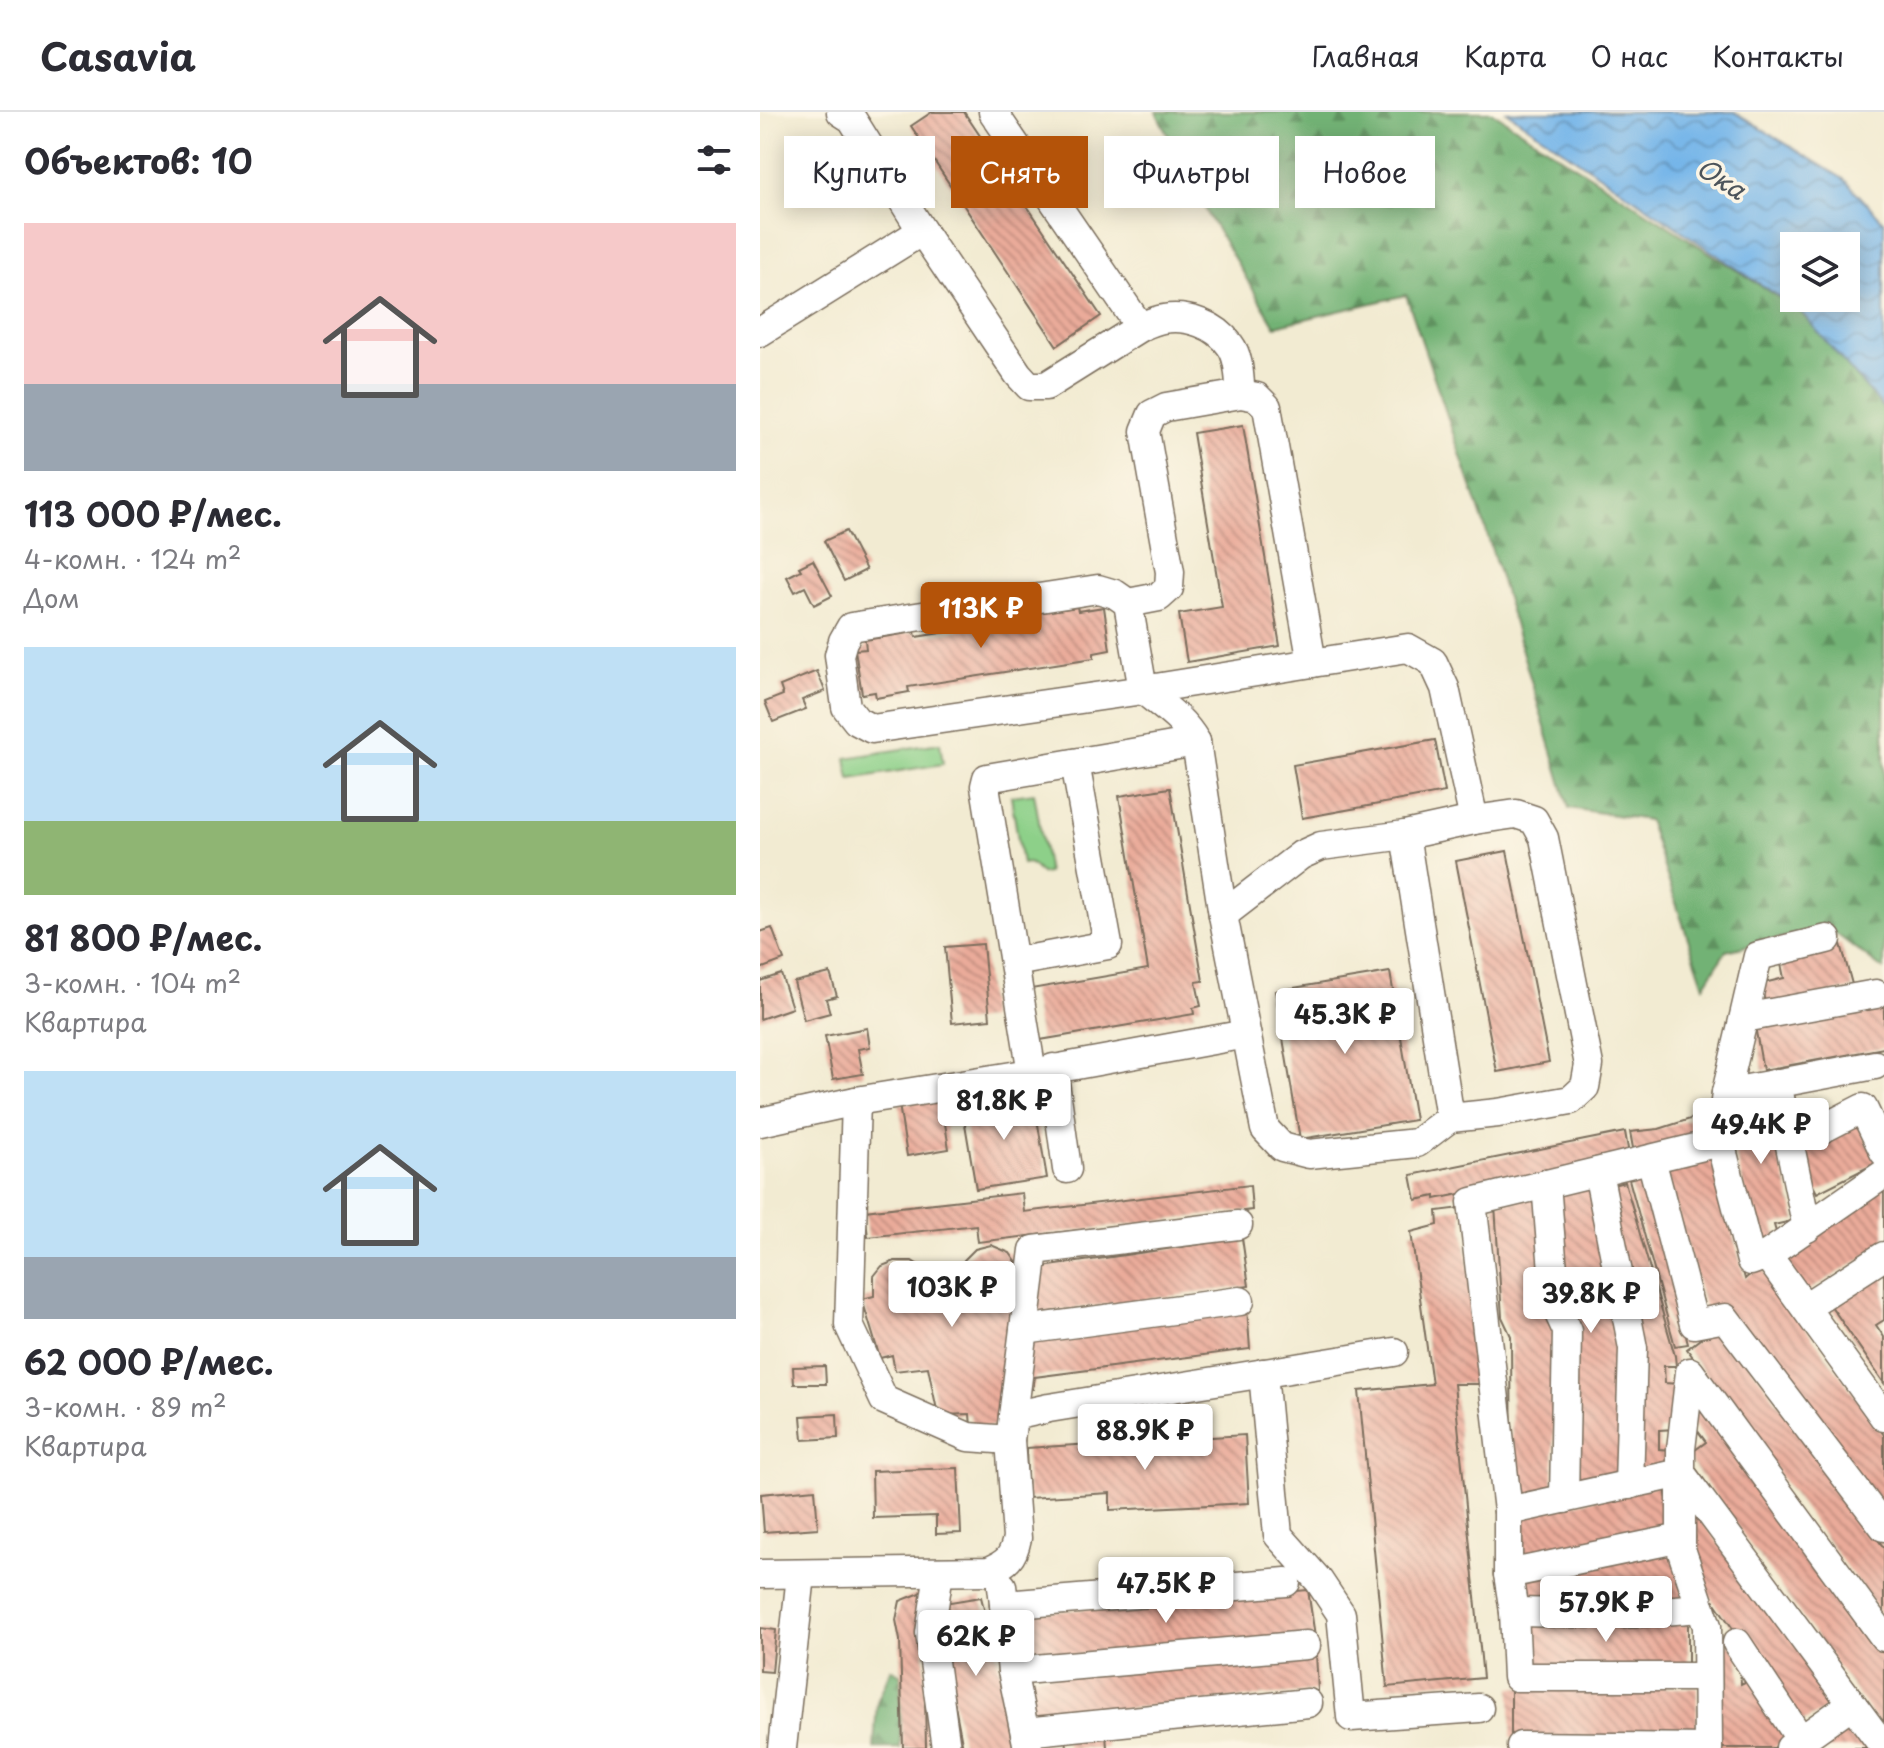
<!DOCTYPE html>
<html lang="ru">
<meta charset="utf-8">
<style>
body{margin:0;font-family:"Playpen Sans",sans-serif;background:#f2f2f3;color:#2b2b33;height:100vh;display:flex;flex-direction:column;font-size:30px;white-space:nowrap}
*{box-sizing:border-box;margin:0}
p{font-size:26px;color:#7c7c81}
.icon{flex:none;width:44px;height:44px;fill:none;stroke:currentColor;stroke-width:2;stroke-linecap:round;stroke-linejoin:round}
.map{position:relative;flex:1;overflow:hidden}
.sheet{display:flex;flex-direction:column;background:#fff;width:760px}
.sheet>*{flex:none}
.banner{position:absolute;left:24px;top:24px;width:760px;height:72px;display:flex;gap:16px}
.controls{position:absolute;left:1020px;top:120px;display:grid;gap:16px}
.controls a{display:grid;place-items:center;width:80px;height:80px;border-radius:0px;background:#fff;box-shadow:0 4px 20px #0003;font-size:40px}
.price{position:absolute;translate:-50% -68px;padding:0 18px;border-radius:8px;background:#fff;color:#222;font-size:26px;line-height:52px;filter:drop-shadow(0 2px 4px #0008)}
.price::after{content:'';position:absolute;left:50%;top:48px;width:24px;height:18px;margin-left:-12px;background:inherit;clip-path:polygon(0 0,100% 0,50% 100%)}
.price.active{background:#b45309;color:#fff}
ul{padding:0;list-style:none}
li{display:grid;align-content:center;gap:16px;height:424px;padding:0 24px}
li span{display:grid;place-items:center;height:248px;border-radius:0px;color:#555}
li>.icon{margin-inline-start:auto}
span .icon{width:144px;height:144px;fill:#fffc;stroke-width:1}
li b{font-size:34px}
h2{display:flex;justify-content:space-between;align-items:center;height:96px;padding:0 24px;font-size:34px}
.pill{padding:0 28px;border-radius:0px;background:#fff;box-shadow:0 4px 20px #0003;font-size:28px;line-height:72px}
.pill.active{background:#b45309;color:#fff}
header{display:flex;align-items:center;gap:48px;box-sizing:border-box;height:112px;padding:0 40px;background:#fff;border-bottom:2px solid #e1e1e2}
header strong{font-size:38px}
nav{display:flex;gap:44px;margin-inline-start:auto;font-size:28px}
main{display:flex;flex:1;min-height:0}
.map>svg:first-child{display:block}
.forest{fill:url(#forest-firs);stroke:#566e4a;stroke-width:2}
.park{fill:#8dd089;stroke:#647d54;stroke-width:2}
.water{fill:url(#water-waves);stroke:#587084;stroke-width:2;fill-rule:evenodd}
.building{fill:url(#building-back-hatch)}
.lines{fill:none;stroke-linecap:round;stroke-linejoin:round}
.minor-casing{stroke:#7b6e5d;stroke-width:31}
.minor{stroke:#fff;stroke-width:28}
.labels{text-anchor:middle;stroke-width:7;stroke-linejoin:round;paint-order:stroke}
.water-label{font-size:26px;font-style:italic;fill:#4c545b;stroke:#fcf5e5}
</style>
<header>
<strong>Casavia</strong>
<nav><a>Главная</a><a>Карта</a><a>О нас</a><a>Контакты</a></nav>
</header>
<main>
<section class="sheet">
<h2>Объектов: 10<svg class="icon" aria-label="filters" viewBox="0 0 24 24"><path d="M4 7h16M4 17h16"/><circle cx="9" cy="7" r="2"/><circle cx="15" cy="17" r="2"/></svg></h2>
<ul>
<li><span style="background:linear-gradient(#f6c9c9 65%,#9aa5b1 0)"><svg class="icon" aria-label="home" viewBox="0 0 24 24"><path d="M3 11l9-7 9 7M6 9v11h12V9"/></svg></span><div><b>113 000 ₽/мес.</b><p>4-комн. · 124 m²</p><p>Дом</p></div></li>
<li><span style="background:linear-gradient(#bfe0f5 70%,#8fb573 0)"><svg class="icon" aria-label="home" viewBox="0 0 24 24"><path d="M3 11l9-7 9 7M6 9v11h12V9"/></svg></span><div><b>81 800 ₽/мес.</b><p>3-комн. · 104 m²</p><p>Квартира</p></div></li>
<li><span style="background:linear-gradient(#bfe0f5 75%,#9aa5b1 0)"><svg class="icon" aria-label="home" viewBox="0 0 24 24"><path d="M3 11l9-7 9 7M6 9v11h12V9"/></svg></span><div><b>62 000 ₽/мес.</b><p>3-комн. · 89 m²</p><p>Квартира</p></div></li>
</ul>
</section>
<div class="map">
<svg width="1124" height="1636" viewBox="0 0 1124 1636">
<defs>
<pattern id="forest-firs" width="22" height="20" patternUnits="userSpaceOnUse" patternTransform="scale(2)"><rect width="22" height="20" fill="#72b275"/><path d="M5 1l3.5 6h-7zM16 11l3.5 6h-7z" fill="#5f915f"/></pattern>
<pattern id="water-waves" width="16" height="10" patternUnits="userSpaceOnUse" patternTransform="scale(2)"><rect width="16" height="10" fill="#75b5e9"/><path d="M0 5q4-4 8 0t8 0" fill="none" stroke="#6193bc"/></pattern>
<pattern id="building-back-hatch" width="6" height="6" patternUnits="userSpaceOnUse" patternTransform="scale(2)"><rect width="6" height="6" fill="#eaab9a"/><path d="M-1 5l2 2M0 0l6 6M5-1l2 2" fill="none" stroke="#bf8b7d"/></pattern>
</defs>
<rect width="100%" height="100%" fill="#fcf5e5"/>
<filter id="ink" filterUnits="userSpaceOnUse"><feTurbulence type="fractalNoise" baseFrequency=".0125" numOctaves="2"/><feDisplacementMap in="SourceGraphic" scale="16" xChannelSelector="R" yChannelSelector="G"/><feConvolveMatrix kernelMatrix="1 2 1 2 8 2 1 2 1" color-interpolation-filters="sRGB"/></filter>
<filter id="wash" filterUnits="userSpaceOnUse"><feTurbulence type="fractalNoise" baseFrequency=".006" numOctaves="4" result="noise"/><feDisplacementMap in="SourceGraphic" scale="32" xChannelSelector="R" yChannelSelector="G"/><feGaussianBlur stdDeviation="1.8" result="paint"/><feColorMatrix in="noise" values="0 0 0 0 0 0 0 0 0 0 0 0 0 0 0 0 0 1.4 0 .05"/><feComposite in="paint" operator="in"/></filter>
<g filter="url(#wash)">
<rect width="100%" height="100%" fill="#f2ebd2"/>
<!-- forest -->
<g class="forest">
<polygon points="396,0 732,0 1041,200 1124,297 1124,858 1067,815 966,839 944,874 888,708 809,696 725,415 646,183 515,214 450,106"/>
<polygon points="131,1557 141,1563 140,1636 114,1636 117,1590"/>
</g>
<!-- park -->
<g class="park">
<polygon points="180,631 183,652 90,667 86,646"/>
<path d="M 274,681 L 288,761 L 281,762 C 274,756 273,749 262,752 L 251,684 Z"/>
</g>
<!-- water -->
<path class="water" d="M 747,0 L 974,0 L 1085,68 L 1124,110 L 1124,297 L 1041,200 ZM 1034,134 L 1086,134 L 1086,186 L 1034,186 Z"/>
<g id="blocks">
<!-- building -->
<g class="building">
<polygon points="172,0 204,0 341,204 297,234 151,14"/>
<polygon points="483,313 520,534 427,550 419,502 462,495 433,321"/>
<polygon points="86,419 106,458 84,469 64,429"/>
<polygon points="53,448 72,484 54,493 45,475 35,480 27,465 41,458 39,455"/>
<polygon points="317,495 318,499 344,495 350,538 334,541 334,546 148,575 149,580 116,586 115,580 102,582 95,538 106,537 105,528 155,520 156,525 199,518 198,514 246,506 247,510 269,507 269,502"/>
<polygon points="57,559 65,579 42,588 46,597 13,610 5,590 23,583 20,574"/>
<polygon points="675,628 685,680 542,706 533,653"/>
<polygon points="410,676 443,869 436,870 441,894 433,896 434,902 280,928 271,877 388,857 359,684"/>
<polygon points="747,739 789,950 737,960 696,749"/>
<polygon points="12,816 24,848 0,857 0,820"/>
<polygon points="223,832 230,907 192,911 185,835"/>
<polygon points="1081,832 1093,876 1007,897 1000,872 1024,866 1020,847"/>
<polygon points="630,860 655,1008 540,1027 515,879"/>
<polygon points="70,861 77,884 66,887 70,901 44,908 34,870"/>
<polygon points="21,862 32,896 0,907 0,869"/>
<polygon points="1124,891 1124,936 1003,958 995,914"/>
<polygon points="107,916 110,935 98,937 103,962 73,967 65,924"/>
<polygon points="273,983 287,1066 216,1077 202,994"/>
<polygon points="1011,983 1019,1016 1012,1018 1036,1108 1014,1113 1018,1127 998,1132 970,1019 969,994"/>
<polygon points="181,986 189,1037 147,1044 139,992"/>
<polygon points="952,1000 958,1021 875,1047 870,1020 899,1017"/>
<polygon points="1097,1009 1118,1050 1057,1081 1036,1040"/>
<polygon points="865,1020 870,1048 675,1087 675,1084 656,1088 651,1063"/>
<polygon points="950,1038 985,1167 1000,1154 1124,1323 1124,1399 946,1201 903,1050"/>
<polygon points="882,1055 928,1232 915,1234 867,1060"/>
<polygon points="865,1070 915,1244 916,1254 904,1254 905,1271 918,1272 915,1317 899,1318 899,1337 913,1338 914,1360 877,1359 848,1074"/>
<polygon points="833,1071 864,1217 858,1370 816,1369 806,1199 794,1079"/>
<polygon points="490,1073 492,1098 218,1130 216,1113 108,1125 105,1099 262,1081 264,1100"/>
<polygon points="1124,1075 1124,1133 1046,1180 1018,1146"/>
<polygon points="778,1085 795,1214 793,1380 752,1387 751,1224 742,1205 735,1092"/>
<polygon points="701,1096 723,1272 694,1272 723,1566 627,1575 599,1279 672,1272 651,1120 678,1113 677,1099"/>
<polygon points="482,1126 489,1174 273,1202 283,1155"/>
<polygon points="231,1133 250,1141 261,1157 244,1314 211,1315 210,1302 178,1303 168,1255 135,1259 132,1243 120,1246 102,1187 114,1184 114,1164 122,1154 135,1149 152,1149 163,1156 170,1165 201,1159 204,1148 215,1137"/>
<polygon points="1124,1154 1124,1208 1116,1213 1124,1225 1124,1271 1069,1191"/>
<polygon points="487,1196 490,1237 275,1265 273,1277 259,1277 267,1225"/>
<polygon points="960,1212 1124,1436 1124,1506 927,1237"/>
<polygon points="65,1254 66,1272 34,1272 33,1255"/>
<polygon points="946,1294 1124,1542 1124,1619 927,1344 946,1330 929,1307"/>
<polygon points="77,1302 78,1326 43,1328 41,1304"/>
<polygon points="485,1323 489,1391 350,1398 350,1381 268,1386 266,1336"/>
<polygon points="198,1356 201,1421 176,1422 176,1404 113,1406 112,1359"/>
<polygon points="904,1372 914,1420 764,1453 754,1405"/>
<polygon points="55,1377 58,1416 4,1420 1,1382"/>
<polygon points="925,1387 1079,1590 1039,1612 930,1455"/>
<polygon points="915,1436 925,1489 883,1497 878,1472 764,1494 759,1467"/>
<polygon points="548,1478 555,1524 261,1547 255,1503"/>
<polygon points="163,1480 166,1636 143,1636 140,1528 136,1508 140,1489"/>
<polygon points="221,1485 260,1636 203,1636 180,1514 184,1491"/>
<polygon points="765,1508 928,1508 928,1556 765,1557"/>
<polygon points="0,1516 16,1518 12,1560 0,1559"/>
<polygon points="970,1532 979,1542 981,1572 993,1566 1027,1626 1014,1636 956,1636 954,1534"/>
<polygon points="556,1541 558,1579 274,1605 267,1565"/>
<polygon points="751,1575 937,1576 937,1626 751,1625"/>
<polygon points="1089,1603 1113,1636 1043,1636"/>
<polygon points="346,1622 347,1636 307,1636 306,1625"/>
</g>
</g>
</g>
<g filter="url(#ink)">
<use href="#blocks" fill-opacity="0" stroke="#7b6e5d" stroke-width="2"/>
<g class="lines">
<!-- minor casing -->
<g class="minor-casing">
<g id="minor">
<polyline points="162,119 258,262 269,274 286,274 380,215 233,0"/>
<path d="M 380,215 C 387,212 396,208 403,207 C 428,203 456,213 470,233 C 480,246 479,267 481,282"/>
<polyline points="0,220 162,119 92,7 81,0"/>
<path d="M 368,491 L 399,485 L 409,476 L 410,460 L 385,319 L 392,302 L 406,295 L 481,282 L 497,285 L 507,295 L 552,551 L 383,578 L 368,491 L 355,482 L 338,477 L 91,515 L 83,529 L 79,543 L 86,595 L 97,609 L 112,617 L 383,578 C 403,594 423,607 436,630 L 463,803 L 505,1017 L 522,1035 L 549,1042 L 657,1031 L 690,1006"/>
<polyline points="552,551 648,536 673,550 685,576 714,708"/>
<polygon points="756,702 774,708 784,726 829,953 825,975 811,988 738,1001 690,1006 645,723 714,708"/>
<polyline points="463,803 541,743 561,734 645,723"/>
<polyline points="255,850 348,833 315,651"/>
<polyline points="984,906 1116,882"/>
<polyline points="293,956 307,1057"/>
<polyline points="272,961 225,674 227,666 436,630"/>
<polyline points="1017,971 1047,1116"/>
<polyline points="966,981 1115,953"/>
<polyline points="96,989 89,1213 124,1288 208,1325 250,1328 274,1138 478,1113"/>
<polyline points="0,1010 96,989 272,961 486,922"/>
<polyline points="1060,1018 1103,996 1124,1040"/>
<polyline points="960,1030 966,981 998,844 1067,827"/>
<polyline points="891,1047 934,1212 965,1206 1124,1415"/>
<polyline points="838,1060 873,1236 869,1373"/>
<polyline points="786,1072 796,1195 807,1219 804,1387"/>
<polyline points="1007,1143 1124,1062"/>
<polyline points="1045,1195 1124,1144"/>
<polyline points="264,1218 480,1189"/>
<polyline points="503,1261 518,1423 559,1469 581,1502 591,1605 719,1596"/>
<polyline points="253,1304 289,1296 634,1240"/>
<polyline points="1124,1305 1007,1143 991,1149 960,1030 712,1090 748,1399 921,1361 1124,1635"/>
<polyline points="748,1399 748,1462 754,1500 757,1565 947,1565"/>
<polyline points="179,1460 170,1521 186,1636"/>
<path d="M 0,1462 L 229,1459 C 247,1451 253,1446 257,1426 L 250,1328"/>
<polyline points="748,1462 921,1426"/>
<polyline points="242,1474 252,1559 268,1636"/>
<polyline points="244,1493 526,1470"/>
<polyline points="754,1500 864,1502 941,1496"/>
<polyline points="977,1531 1041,1628"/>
<polyline points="252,1559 546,1533"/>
<polyline points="265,1620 548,1591"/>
<polyline points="761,1634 948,1636"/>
<polyline points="22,1636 41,1463"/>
<polyline points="948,1636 947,1514 921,1437 921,1337 930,1260 1124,1525"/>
<polyline points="1030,1636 1092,1592"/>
</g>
</g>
<!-- minor -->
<use href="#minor" class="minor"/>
</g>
</g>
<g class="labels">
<!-- water labels -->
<g class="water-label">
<text transform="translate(961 67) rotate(33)" y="9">Ока</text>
</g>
</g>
</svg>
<div class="controls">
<a><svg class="icon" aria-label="layers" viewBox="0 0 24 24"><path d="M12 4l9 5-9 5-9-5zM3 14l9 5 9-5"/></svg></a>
</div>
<b class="price active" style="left:221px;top:538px">113K ₽</b>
<b class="price" style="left:585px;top:944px">45.3K ₽</b>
<b class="price" style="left:244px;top:1030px">81.8K ₽</b>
<b class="price" style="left:1001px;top:1054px">49.4K ₽</b>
<b class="price" style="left:192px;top:1217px">103K ₽</b>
<b class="price" style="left:831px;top:1223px">39.8K ₽</b>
<b class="price" style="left:385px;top:1360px">88.9K ₽</b>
<b class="price" style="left:406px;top:1513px">47.5K ₽</b>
<b class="price" style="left:846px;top:1532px">57.9K ₽</b>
<b class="price" style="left:216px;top:1566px">62K ₽</b>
<div class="banner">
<a class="pill">Купить</a>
<a class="pill active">Снять</a>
<a class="pill">Фильтры</a>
<a class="pill">Новое</a>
</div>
</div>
</main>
